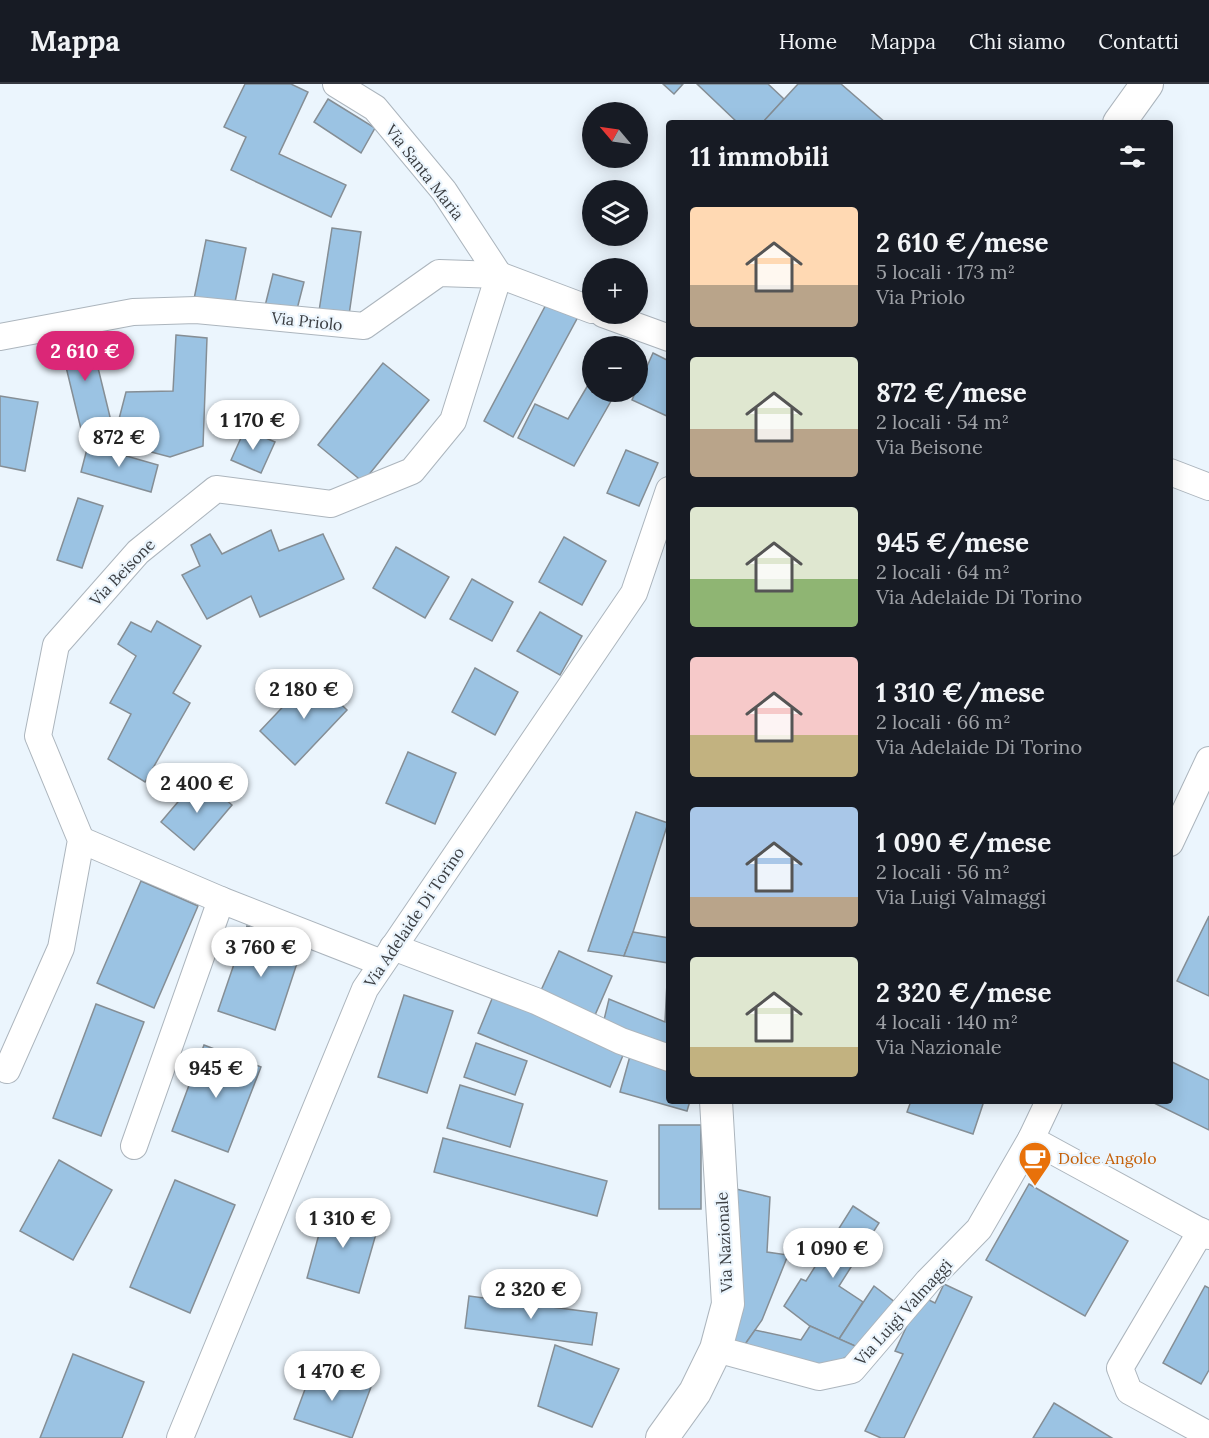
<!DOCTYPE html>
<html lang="it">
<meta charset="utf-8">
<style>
body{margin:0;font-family:Lora,serif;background:#20242c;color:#f1f3f6;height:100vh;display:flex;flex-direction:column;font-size:22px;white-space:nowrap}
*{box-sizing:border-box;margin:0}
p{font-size:20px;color:#9ea1a6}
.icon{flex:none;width:33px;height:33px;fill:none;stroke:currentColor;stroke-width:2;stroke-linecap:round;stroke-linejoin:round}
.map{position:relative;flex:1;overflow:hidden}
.sheet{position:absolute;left:666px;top:36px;width:507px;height:984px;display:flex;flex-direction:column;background:#171b24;border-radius:6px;box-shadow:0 3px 15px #0003}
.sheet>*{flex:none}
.needle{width:39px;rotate:299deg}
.fabs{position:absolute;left:582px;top:18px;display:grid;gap:12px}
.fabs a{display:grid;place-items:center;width:66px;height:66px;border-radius:50%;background:#171b24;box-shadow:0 3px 15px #0003;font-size:30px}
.price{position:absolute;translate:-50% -51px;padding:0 14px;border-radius:21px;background:#fff;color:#222;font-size:20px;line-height:39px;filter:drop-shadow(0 2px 3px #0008)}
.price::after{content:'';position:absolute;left:50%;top:36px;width:18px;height:14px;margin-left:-9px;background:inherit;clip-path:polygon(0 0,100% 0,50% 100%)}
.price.on{background:#db2777;color:#fff}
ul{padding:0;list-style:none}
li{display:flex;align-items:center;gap:18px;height:150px;padding:0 24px}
li span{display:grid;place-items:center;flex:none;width:168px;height:120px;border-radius:6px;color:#555}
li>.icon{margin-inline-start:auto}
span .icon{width:72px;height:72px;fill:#fffc;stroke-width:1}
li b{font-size:26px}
h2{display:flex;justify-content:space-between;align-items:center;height:72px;padding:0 24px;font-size:26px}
header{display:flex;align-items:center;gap:36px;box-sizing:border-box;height:84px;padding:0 30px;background:#171b24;border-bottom:2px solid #363941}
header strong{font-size:28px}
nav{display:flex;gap:33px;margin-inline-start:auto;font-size:21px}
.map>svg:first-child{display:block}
.building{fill:#9bc3e3;stroke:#858e95;stroke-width:1.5}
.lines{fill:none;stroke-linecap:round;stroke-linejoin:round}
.minor-casing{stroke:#acb5bd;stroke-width:28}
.tertiary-casing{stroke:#acb5bd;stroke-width:34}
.minor{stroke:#fff;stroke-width:26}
.tertiary{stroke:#fff;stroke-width:32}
.labels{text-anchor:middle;stroke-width:4.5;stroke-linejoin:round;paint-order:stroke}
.street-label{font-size:16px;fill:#3a3d41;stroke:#ebf5fd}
.food-label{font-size:16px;fill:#c56008;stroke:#ebf5fd;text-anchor:start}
</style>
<header>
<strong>Mappa</strong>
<nav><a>Home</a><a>Mappa</a><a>Chi siamo</a><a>Contatti</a></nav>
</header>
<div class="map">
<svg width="1209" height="1354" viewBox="0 0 1209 1354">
<rect width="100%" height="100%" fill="#ebf5fd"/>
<!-- building -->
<g class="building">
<polygon points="245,0 291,0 308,8 279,70 346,101 331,133 231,86 246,53 224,43"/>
<polygon points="663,0 683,0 674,10"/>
<polygon points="697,0 768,0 784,15 762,39 738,39"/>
<polygon points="798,0 841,0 886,39 762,39"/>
<polygon points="328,15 375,44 361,69 314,38"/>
<polygon points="332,144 361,148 349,231 319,227"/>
<polygon points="206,156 246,164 234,223 194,215"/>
<polygon points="273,190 304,198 296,229 265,222"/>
<polygon points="549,215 579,231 513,353 484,337"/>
<polygon points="90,251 111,337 81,345 60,258"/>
<polygon points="176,251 207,254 203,362 170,373 113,358 126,308 173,307"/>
<polygon points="653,269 669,277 669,333 632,316"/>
<polygon points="383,279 429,316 363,398 318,361"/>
<polygon points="591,296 592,308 615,310 574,382 518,354 535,320 568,335"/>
<polygon points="0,312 38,318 25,387 0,382"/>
<polygon points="245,345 275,358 261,389 231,376"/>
<polygon points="88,361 158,381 151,408 81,388"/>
<polygon points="626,366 658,379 639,422 607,409"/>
<polygon points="78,414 103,422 82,484 57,476"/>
<polygon points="271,446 279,467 323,450 344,495 260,533 251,512 207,535 182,491 200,482 191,461 210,450 222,470"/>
<polygon points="564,453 606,477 582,521 539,498"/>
<polygon points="396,463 449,493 425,534 373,504"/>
<polygon points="472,495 513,518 492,557 450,535"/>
<polygon points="540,528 582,552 560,591 517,567"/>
<polygon points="157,537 201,562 173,609 190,619 145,698 108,675 131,630 110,619 136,572 118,560 131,538 151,548"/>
<polygon points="475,584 518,608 495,651 452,628"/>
<polygon points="312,592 347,626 295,681 260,647"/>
<polygon points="408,668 456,689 435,740 386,719"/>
<polygon points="199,693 232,721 194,766 161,738"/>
<polygon points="636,728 668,739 633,848 624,872 588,867"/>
<polygon points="141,797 198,822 154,924 97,899"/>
<polygon points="1209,832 1209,912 1177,897"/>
<polygon points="247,842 303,861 275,946 218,927"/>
<polygon points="633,848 669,854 669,965 603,940 609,915 665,938 668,879 624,872"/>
<polygon points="559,867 612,892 592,938 538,913"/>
<polygon points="494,910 626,964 610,1003 478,949"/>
<polygon points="404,911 453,927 427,1009 378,993"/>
<polygon points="96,920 144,938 101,1052 53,1034"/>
<polygon points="476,959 527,977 515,1011 464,993"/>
<polygon points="204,961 261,983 228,1068 172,1047"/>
<polygon points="630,972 669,983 669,1017 690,1017 687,1027 620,1008"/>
<polygon points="1170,977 1209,996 1209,1046 1150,1017 1170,1017"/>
<polygon points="460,1001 523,1020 510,1063 447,1044"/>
<polygon points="911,1017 984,1017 973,1050 907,1028"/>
<rect x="659" y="1041" width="42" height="84"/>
<polygon points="443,1054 607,1097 597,1132 434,1088"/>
<polygon points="59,1076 112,1106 73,1176 20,1147"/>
<polygon points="175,1096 235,1121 190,1229 130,1203"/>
<polygon points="1029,1100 1128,1157 1085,1232 986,1176"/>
<polygon points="736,1105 770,1113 767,1168 788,1171 762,1236 741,1266 729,1263"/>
<polygon points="327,1121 380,1136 359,1209 307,1194"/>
<polygon points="853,1122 879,1139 839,1202 863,1218 839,1255 810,1242 784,1222 801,1195 806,1197"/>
<polygon points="944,1200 972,1213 904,1354 881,1354 865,1347 903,1270 895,1267 921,1212 935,1219"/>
<polygon points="874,1202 896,1219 862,1265 839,1255"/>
<polygon points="1205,1202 1209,1204 1209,1286 1201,1300 1163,1279"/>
<polygon points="469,1212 597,1229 592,1261 465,1244"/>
<polygon points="810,1242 862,1265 817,1288 741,1266 755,1246 801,1256"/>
<polygon points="555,1261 619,1285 592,1343 538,1322"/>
<polygon points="73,1270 144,1298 122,1354 40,1354"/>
<polygon points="314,1281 371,1303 352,1354 294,1335"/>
<polygon points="1054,1319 1112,1354 1033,1354"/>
</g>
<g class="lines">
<!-- minor casing -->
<g class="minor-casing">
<g id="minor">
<polyline points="603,230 669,254"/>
<polyline points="0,253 133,228 196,226 364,242 439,189 499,191 592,226"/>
<polyline points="1170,388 1209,403"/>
<polyline points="81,756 221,816"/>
<polyline points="1170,759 1209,676"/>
<polyline points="393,863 536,917 621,957 669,974"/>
<polyline points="7,986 61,864 81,756 38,652 56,561 138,468 216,405 331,420 412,387 453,337 499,191 444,107 375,24 336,0"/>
<polyline points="1031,1055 1209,1152"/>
<polyline points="134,1062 221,816 382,879"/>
<polyline points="1201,1147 1120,1284 1129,1307 1209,1351"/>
<polyline points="716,1265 819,1293 852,1286 928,1197 979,1145 1031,1055 1049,1017"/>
<polyline points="180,1354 365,905 634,509 669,406"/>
</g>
</g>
<!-- tertiary casing -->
<g class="tertiary-casing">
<g id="tertiary">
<polyline points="1119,39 1147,0"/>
<polyline points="662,1354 695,1308 716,1265 728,1220 716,1017"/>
</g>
</g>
<!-- minor -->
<use href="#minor" class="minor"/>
<!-- tertiary -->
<use href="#tertiary" class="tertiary"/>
</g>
<!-- icons -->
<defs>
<g id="cafe-pin" transform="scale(1.725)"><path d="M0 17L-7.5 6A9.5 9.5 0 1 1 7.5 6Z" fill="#e8710a" stroke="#ebf5fd"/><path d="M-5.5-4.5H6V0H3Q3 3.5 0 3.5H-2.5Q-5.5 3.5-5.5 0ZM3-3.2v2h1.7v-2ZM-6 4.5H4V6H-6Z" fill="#fff"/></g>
</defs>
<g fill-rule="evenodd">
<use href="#cafe-pin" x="1035" y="1074"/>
</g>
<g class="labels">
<!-- street labels -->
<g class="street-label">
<text transform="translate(425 88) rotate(52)" y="6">Via Santa Maria</text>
<text transform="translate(307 237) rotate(6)" y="6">Via Priolo</text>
<text transform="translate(122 488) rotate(-46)" y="6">Via Beisone</text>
<text transform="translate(414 833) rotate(-56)" y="6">Via Adelaide Di Torino</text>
<text transform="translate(724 1158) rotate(-93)" y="6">Via Nazionale</text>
<text transform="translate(903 1228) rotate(-48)" y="6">Via Luigi Valmaggi</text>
</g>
<!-- food labels -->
<g class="food-label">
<text x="1058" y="1080">Dolce Angolo</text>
</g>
</g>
</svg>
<div class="fabs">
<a><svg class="needle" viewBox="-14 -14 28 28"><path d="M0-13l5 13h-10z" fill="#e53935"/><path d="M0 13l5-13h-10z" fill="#9ea1a6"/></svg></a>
<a><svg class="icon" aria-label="layers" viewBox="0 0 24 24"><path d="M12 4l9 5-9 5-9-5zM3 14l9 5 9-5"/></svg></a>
<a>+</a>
<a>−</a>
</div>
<b class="price on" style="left:85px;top:298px">2 610 €</b>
<b class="price" style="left:253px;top:367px">1 170 €</b>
<b class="price" style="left:119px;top:384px">872 €</b>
<b class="price" style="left:304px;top:636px">2 180 €</b>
<b class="price" style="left:197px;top:730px">2 400 €</b>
<b class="price" style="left:261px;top:894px">3 760 €</b>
<b class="price" style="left:216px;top:1015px">945 €</b>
<b class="price" style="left:343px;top:1165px">1 310 €</b>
<b class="price" style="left:833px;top:1195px">1 090 €</b>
<b class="price" style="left:531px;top:1236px">2 320 €</b>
<b class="price" style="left:332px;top:1318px">1 470 €</b>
<section class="sheet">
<h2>11 immobili<svg class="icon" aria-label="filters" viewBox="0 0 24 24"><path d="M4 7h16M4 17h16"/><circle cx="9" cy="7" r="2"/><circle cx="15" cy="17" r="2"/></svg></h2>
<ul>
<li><span style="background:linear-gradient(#ffd9b3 65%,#b9a48a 0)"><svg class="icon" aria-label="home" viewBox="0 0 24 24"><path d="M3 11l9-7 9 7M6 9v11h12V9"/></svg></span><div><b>2 610 €/mese</b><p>5 locali · 173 m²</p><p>Via Priolo</p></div></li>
<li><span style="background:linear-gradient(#dfe7d0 60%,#b9a48a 0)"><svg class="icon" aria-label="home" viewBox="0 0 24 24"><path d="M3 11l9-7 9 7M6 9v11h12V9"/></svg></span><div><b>872 €/mese</b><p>2 locali · 54 m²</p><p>Via Beisone</p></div></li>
<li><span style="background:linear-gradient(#dfe7d0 60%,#8fb573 0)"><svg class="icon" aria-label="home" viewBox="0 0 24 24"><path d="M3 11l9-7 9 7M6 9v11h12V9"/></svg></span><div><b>945 €/mese</b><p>2 locali · 64 m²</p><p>Via Adelaide Di Torino</p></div></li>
<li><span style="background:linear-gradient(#f6c9c9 65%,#c2b280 0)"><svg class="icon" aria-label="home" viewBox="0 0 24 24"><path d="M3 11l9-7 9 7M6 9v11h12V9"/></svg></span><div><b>1 310 €/mese</b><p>2 locali · 66 m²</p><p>Via Adelaide Di Torino</p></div></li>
<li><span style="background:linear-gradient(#a9c7e8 75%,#b9a48a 0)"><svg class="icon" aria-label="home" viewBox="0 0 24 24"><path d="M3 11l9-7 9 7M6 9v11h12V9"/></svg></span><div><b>1 090 €/mese</b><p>2 locali · 56 m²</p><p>Via Luigi Valmaggi</p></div></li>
<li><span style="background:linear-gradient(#dfe7d0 75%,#c2b280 0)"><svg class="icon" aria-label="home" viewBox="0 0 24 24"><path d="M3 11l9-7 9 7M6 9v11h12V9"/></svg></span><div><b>2 320 €/mese</b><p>4 locali · 140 m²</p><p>Via Nazionale</p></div></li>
</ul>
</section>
</div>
